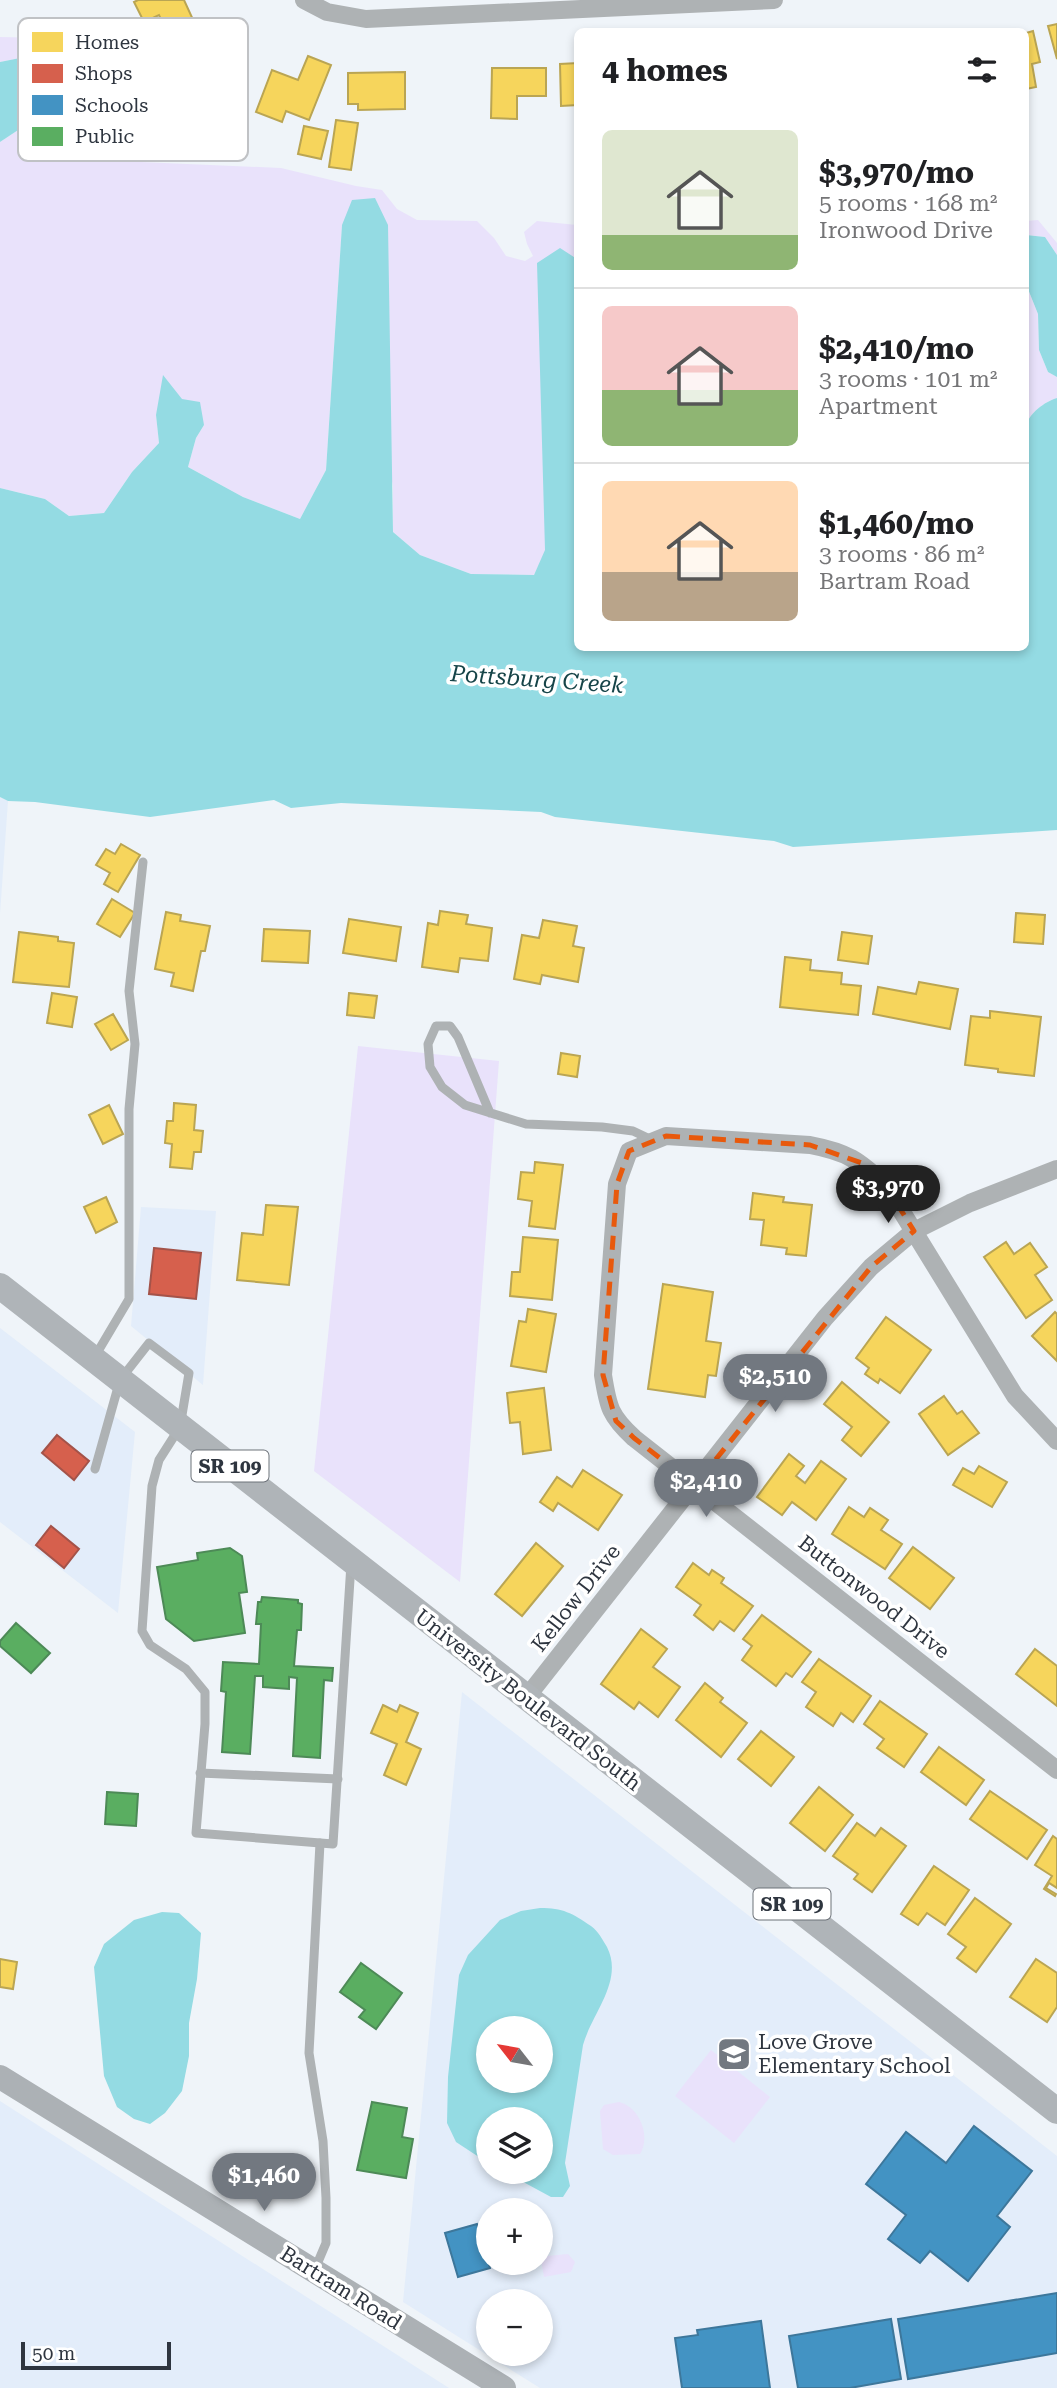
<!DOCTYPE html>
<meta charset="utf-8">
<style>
body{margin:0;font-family:"Roboto Serif",serif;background:#f6f6f6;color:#202124;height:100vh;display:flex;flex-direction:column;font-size:26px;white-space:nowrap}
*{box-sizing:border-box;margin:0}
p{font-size:23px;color:#757577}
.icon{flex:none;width:38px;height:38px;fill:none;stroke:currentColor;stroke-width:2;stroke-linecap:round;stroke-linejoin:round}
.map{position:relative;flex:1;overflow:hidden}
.details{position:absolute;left:574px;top:28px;width:455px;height:623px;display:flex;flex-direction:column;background:#fff;border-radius:10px;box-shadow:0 4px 10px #0003}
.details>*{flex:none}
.needle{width:46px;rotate:301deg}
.controls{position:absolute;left:476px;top:2016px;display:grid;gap:14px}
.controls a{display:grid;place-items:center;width:77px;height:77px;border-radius:50%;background:#fff;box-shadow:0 4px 10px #0003;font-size:35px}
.scale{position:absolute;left:21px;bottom:18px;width:150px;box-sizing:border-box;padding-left:7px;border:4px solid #2e353f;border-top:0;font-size:19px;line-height:24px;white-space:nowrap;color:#2e353f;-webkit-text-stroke:5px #fff;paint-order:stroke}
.price{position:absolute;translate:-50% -60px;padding:0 16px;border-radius:24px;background:#727880;color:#fff;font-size:23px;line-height:46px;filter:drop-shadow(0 2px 4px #0008)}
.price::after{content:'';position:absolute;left:50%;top:42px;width:21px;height:16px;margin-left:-10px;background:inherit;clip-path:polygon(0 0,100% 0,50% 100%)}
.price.on{background:#222;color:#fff}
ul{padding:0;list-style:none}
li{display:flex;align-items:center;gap:21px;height:175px;padding:0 28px}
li+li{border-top:2px solid #e0e0e0}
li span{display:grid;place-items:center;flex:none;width:196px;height:140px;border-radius:10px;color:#555}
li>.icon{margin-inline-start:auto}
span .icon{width:84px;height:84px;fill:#fffc;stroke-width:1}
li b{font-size:30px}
h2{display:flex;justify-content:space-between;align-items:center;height:84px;padding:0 28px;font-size:30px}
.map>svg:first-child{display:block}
.built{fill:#e3edfa;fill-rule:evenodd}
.green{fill:#e9e2fb}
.water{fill:#94dbe3;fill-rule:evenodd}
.homes{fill:#f6d55c;stroke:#baa553;stroke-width:2}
.shops{fill:#d6604d;stroke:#a45349;stroke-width:2}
.schools{fill:#4393c3;stroke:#3d779b;stroke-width:2}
.public{fill:#5aae61;stroke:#4d8a57;stroke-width:2}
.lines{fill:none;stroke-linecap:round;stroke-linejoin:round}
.lane{stroke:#aeb2b4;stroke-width:9}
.street{stroke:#aeb2b4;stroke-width:18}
.secondary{stroke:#acb1b5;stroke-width:24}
.primary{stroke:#afb4b8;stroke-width:26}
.marked{fill:none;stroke:#e8590c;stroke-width:5;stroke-dasharray:14 9;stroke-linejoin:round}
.labels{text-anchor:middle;stroke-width:7;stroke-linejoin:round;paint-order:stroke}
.shield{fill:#fff;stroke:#6d7279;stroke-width:2}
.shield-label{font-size:19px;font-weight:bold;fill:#2e353f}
.street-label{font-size:21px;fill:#2e353f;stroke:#fff}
.poi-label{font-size:21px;fill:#2e353f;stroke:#fff;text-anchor:start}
.water-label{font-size:23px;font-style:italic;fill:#164448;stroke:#fff}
.key{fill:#fff;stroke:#c0c2c5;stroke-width:2}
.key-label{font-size:19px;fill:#2e353f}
</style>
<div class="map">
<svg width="1057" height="2388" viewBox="0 0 1057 2388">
<rect width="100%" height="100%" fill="#eff4f9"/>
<!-- built -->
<g class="built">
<polygon points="0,797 8,801 0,914"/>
<polygon points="141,1207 216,1211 203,1385 131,1326"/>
<polygon points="0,1328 135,1432 118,1613 0,1522"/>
<path d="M 462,1692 L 1057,2156 L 1057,2388 L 540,2388 L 403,2302 ZM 488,2028 L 541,2028 L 541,2081 L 488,2081 ZM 488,2119 L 541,2119 L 541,2172 L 488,2172 ZM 488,2210 L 541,2210 L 541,2263 L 488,2263 ZM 488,2301 L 541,2301 L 541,2354 L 488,2354 Z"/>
<polygon points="0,2101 449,2388 0,2388"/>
</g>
<!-- green -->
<g class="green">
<polygon points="0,37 49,38 79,55 113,83 84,99 141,162 281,168 356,186 382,190 397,209 417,220 477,221 494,238 506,256 525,261 533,256 527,244 524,232 537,221 577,225 577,259 560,249 546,550 534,575 471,574 420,555 393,532 393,486 342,225 326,470 300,519 243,497 188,467 196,438 204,425 156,415 159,443 132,472 104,513 69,516 45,499 0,488 0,142 59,103 35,55 0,62"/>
<polygon points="1038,220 1057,243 1057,255 1045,237 1026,235 1026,221"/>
<path d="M 1026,284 L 1038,314 L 1039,350 L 1048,372 L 1057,377 L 1057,398 C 1044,402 1030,413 1026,425 Z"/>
<polygon points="358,1046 499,1061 460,1582 314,1471"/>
<polygon points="711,2050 770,2097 734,2143 675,2096"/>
<path d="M 619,2102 C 640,2107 651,2137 640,2154 L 613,2155 L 603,2149 L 600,2111 L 604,2105 Z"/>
<polygon points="568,2254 575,2262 571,2272 544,2277 541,2260 547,2256"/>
</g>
<!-- water -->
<g class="water">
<polygon points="35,55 69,74 59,103 0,142 0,62"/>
<path d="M 375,198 L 388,225 L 393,532 L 420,555 L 471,574 L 534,575 L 545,550 L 537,263 L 560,248 L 577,259 L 578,648 L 1026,648 L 1026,425 C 1030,413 1044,402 1057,398 L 1057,830 L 793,847 L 774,841 L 555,817 L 541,812 L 341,803 L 291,808 L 274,800 L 150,817 L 35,802 L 8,801 L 0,797 L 0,488 L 45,499 L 69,516 L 104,513 L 132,472 L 159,443 L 156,415 L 163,375 L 182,399 L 200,402 L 204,425 L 196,438 L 188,467 L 243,497 L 300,519 L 326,470 L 342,225 L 352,200 Z"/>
<polygon points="1026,235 1045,237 1057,255 1057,377 1048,372 1039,350 1038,314 1026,284"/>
<path d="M 540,1908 C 563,1908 572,1913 591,1926 C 599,1932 602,1939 607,1947 C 624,1981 592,2013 583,2045 L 565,2163 L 570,2186 L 563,2197 L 551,2197 L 505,2172 L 541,2172 L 541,2119 L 488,2119 L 488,2163 L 456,2142 L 447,2123 L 448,2077 L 459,1975 L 468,1955 L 500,1920 L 521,1911 ZM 541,2028 L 541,2081 L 488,2081 L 488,2028 Z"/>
<polygon points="162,1912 179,1913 201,1933 197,1979 189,2023 189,2056 182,2091 165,2113 150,2124 134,2119 117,2107 104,2076 94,1967 104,1944 134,1920"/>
</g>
<!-- homes -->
<g class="homes">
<polygon points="138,0 184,0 195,24 169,36 159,15 144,22 134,2"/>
<polygon points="1057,24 1057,59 1048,26"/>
<polygon points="1033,31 1040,62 1032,64 1036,87 1026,89 1026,33"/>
<polygon points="308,56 331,65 309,120 286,111 282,122 256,112 272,70 298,80"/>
<polygon points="578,63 578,105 561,106 560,64"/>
<polygon points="492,68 546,68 546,96 517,96 517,119 491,118"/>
<polygon points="405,72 405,109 358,110 358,104 348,104 348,73"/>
<polygon points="336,120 358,123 351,170 329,167"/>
<polygon points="304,126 328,131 321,159 298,154"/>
<polygon points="121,844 140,855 118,892 104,884 110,873 96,865 106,849 115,854"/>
<polygon points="112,899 135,913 120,937 97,924"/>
<polygon points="440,911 468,915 466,924 492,928 488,961 460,958 458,972 422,967 428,923 438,925"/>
<polygon points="166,912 181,915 180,921 210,926 205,951 201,951 193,991 171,986 174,973 155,969"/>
<polygon points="1016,913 1045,915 1043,944 1014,942"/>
<polygon points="349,919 401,927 396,961 343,953"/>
<polygon points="543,920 577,926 573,946 584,948 578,982 542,975 540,984 514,979 522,935 539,938"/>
<polygon points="264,929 310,931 308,963 262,961"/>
<polygon points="19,932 58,937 58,941 74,943 69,987 13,982"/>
<polygon points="842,932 872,936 868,964 838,960"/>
<polygon points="785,957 811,960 810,970 842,973 841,984 861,986 858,1015 780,1007"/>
<polygon points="919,982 958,989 950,1029 873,1014 878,987 916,994"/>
<polygon points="52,993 77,997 72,1027 47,1023"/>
<polygon points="349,993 377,996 374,1018 347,1015"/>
<polygon points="990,1011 1041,1017 1034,1076 998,1072 998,1069 965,1065 971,1016 990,1018"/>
<polygon points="113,1014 128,1040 111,1050 95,1024"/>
<polygon points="561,1053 580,1056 577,1077 558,1074"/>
<polygon points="174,1103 196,1105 194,1130 203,1131 201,1152 194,1152 192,1169 170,1167 172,1144 165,1143 167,1121 173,1121"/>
<polygon points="109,1105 123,1134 103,1144 89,1115"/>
<polygon points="535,1162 563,1165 555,1229 529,1226 532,1201 518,1199 521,1172 534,1173"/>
<polygon points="753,1193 784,1197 783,1202 812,1205 806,1256 786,1254 787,1248 761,1245 764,1220 750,1219"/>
<polygon points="106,1197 117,1222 96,1233 84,1207"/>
<polygon points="266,1205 298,1207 289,1285 237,1280 242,1233 263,1235"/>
<polygon points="523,1237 558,1240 552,1300 510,1296 512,1272 520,1272"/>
<polygon points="1006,1242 1014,1254 1030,1243 1047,1267 1035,1275 1052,1300 1026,1318 984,1257"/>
<polygon points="663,1284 713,1292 706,1341 721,1343 716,1376 708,1375 705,1397 648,1389"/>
<polygon points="528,1309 556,1314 546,1372 511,1366 519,1321 526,1322"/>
<polygon points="1055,1312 1057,1314 1057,1361 1032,1336"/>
<polygon points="886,1317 931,1350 900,1393 880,1379 878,1383 865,1374 869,1368 856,1358"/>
<polygon points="842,1382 889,1422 861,1456 842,1440 852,1427 824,1404"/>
<polygon points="544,1388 551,1450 523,1454 520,1422 510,1423 507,1393"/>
<polygon points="944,1396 957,1414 962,1411 979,1433 948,1455 919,1414"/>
<polygon points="789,1454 804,1466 796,1476 805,1483 821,1461 846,1479 816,1520 792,1502 782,1515 757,1497"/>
<polygon points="979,1466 1007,1482 992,1507 953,1485 963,1468 974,1474"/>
<polygon points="583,1470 622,1495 598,1530 558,1503 553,1511 540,1502 557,1477 572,1487"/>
<polygon points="849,1507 864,1517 870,1508 888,1520 881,1530 902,1544 885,1569 832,1534"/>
<polygon points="536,1543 563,1566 522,1616 495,1594"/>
<polygon points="913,1547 954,1578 930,1609 889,1578"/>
<polygon points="693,1563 709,1575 712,1570 724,1578 721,1583 753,1606 734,1631 720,1621 713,1630 694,1615 701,1605 676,1587"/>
<polygon points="762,1615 811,1652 792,1677 786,1673 776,1686 742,1660 752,1646 743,1639"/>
<polygon points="641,1629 667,1649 653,1667 680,1687 658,1717 639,1702 634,1709 601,1684"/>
<polygon points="1035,1649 1057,1666 1057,1706 1016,1674"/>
<polygon points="819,1659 871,1696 853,1722 841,1713 833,1726 806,1707 816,1692 802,1682"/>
<polygon points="705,1683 723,1698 720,1702 747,1723 721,1757 676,1720"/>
<polygon points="880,1701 927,1734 904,1767 877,1748 884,1739 864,1724"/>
<polygon points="383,1705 397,1712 400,1705 418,1713 406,1742 421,1749 406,1785 384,1775 397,1744 371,1733"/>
<polygon points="761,1731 794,1757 771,1786 738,1759"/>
<polygon points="939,1747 984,1780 966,1805 921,1772"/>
<polygon points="819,1787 853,1815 825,1851 790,1823"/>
<polygon points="990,1791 1047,1830 1027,1859 970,1819"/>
<polygon points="857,1823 875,1836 881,1828 906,1846 872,1892 854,1879 858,1874 833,1856"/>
<polygon points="1053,1836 1057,1839 1057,1888 1049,1883 1046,1888 1056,1894 1055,1896 1044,1889 1052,1876 1035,1865"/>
<polygon points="934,1866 969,1890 945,1925 927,1913 918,1925 901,1914"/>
<polygon points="975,1898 1011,1924 976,1972 957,1958 966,1947 948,1934"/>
<polygon points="0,1959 17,1962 13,1989 0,1987"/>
<polygon points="1036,1959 1057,1973 1057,2007 1047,2022 1010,1997"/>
</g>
<!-- shops -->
<g class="shops">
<polygon points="154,1248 201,1253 196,1299 149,1294"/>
<polygon points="57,1435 89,1461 74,1480 42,1453"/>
<polygon points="51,1526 79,1549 64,1568 36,1545"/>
</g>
<!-- schools -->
<g class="schools">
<polygon points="974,2126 1032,2171 997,2216 1010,2227 968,2281 930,2251 920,2263 888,2239 906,2215 866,2184 906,2132 946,2163"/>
<polygon points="477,2224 490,2268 458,2277 445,2233"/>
<polygon points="1057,2293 1057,2353 908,2379 898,2319"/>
<polygon points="891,2319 901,2379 850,2388 798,2388 789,2336"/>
<polygon points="761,2321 770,2388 682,2388 675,2338 698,2335 697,2330"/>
</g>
<!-- public -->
<g class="public">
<polygon points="230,1548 242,1556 247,1592 239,1593 245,1633 194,1641 166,1619 157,1567 198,1560 197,1553"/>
<polygon points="262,1597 298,1600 298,1603 302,1604 301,1630 297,1630 294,1666 333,1668 332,1681 324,1680 320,1758 293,1756 297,1678 289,1677 289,1689 263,1687 263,1676 255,1676 250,1754 222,1752 226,1692 221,1691 223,1662 259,1664 261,1624 256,1624 258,1602 261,1602"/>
<polygon points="16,1623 50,1653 31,1673 0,1646 0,1641"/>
<polygon points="107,1792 138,1794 136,1826 105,1824"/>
<polygon points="361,1963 402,1993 376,2029 359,2017 365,2010 340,1992"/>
<polygon points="372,2102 407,2108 402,2137 413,2139 406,2178 357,2170"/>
</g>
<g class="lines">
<!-- lane -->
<g class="lane">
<polyline points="490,1113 458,1037 450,1026 436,1026 428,1044 430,1067 442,1087 465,1105 526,1124 602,1127 633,1131 652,1140"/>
<polyline points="94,1358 129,1299 129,1109 135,1044 129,991 143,862"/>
<polyline points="95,1469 120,1380 149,1343 189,1373 180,1427 159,1460 152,1486 142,1631 150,1645 186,1669 205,1692 205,1724 196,1833 333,1844 351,1564"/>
<polyline points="200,1773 338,1779"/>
<polyline points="315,2269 326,2243 326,2198 323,2141 309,2053 320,1843"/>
</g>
<!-- street -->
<g class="street">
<polyline points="304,0 327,12 366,19 774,0"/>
<path d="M 1057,1441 L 1015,1396 L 886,1186 C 859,1160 847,1152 810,1145 L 666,1136 L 629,1151 L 617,1184 L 603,1375 C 608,1407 610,1416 634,1438 L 1057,1770"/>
<polyline points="526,1698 825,1318 871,1267 914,1231 970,1203 1057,1169"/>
</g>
<!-- secondary -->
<polyline class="secondary" points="0,2077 504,2388"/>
<!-- primary -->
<polyline class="primary" points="0,1286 1057,2111"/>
</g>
<!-- marked area -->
<path class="marked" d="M 666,1136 L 810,1145 L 862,1163 L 886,1186 L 914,1231 L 871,1267 L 695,1485 L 634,1438 L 616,1421 L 603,1375 L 617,1184 L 629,1151 Z"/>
<!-- icons -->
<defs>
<g id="school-square" transform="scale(1.75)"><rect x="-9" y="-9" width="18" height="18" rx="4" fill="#727880" stroke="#fff"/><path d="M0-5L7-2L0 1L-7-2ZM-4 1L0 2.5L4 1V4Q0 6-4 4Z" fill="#fff"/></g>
</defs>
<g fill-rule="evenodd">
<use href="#school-square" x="734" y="2054"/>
</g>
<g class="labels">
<!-- shield labels -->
<g class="shield">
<rect x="191.5" y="1450.5" width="77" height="31" rx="5"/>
<rect x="753.5" y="1888.5" width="77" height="31" rx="5"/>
</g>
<g class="shield-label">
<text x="230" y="1473">SR 109</text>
<text x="792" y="1911">SR 109</text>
</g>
<!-- street labels -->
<g class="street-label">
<text transform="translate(874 1597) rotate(38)" y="7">Buttonwood Drive</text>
<text transform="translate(576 1598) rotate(-52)" y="7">Kellow Drive</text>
<text transform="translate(528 1700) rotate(38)" y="7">University Boulevard South</text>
<text transform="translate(341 2288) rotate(32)" y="7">Bartram Road</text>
</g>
<!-- poi labels -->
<g class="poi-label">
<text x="758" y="2049">Love Grove<tspan x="758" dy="24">Elementary School</tspan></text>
</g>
<!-- water labels -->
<g class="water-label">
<text transform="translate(537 679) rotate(4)" y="8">Pottsburg Creek</text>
</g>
</g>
<!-- legend -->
<rect x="18" y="18" width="230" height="143" rx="10" class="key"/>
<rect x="32" y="32" width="31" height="20" fill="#f6d55c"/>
<rect x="32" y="64" width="31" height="19" fill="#d6604d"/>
<rect x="32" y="95" width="31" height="20" fill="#4393c3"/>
<rect x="32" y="127" width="31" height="19" fill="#5aae61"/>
<g class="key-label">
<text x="75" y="49">Homes</text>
<text x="75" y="80">Shops</text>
<text x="75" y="112">Schools</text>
<text x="75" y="143">Public</text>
</g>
</svg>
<div class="controls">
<a><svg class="needle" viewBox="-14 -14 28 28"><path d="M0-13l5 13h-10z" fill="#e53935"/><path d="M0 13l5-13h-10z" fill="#757577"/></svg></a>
<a><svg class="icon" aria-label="layers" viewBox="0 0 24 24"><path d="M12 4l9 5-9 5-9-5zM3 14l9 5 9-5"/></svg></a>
<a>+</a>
<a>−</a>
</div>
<div class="scale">50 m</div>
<b class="price on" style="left:888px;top:1225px">$3,970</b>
<b class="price" style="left:775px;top:1414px">$2,510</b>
<b class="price" style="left:706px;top:1519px">$2,410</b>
<b class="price" style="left:264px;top:2213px">$1,460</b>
<section class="details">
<h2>4 homes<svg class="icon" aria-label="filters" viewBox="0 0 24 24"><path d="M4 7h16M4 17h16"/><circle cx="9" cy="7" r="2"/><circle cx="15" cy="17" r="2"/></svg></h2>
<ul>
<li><span style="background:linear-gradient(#dfe7d0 75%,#8fb573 0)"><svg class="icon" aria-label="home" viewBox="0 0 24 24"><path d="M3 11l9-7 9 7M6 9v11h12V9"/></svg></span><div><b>$3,970/mo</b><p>5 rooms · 168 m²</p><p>Ironwood Drive</p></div></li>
<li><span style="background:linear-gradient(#f6c9c9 60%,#8fb573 0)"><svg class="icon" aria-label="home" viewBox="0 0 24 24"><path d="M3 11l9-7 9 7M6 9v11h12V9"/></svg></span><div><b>$2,410/mo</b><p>3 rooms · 101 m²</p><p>Apartment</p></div></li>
<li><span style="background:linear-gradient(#ffd9b3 65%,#b9a48a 0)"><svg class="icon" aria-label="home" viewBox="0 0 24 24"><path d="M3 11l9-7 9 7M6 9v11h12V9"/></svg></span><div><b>$1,460/mo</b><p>3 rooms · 86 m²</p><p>Bartram Road</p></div></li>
</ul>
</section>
</div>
